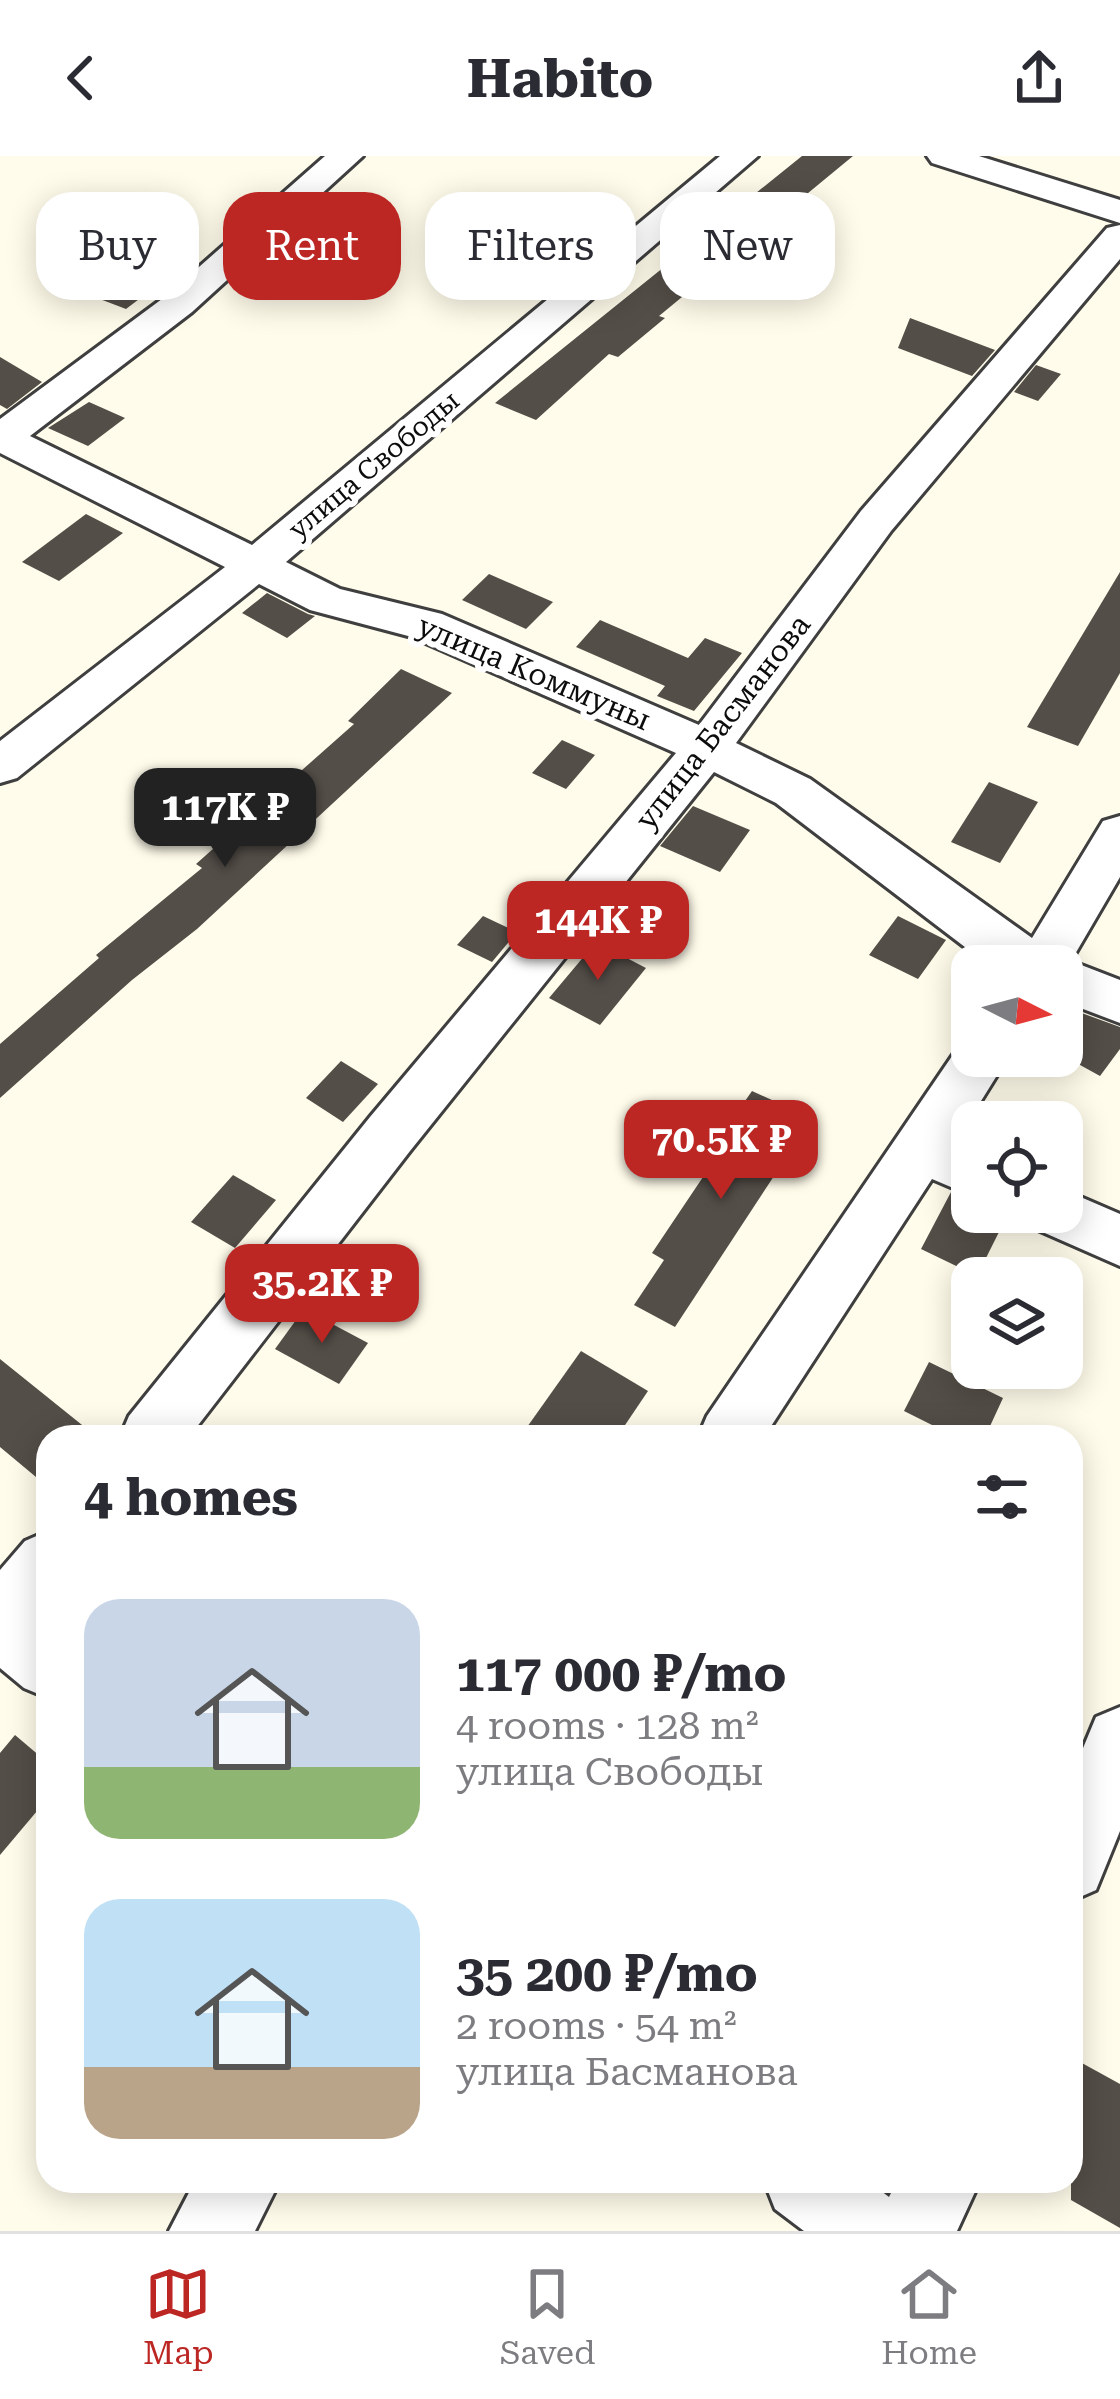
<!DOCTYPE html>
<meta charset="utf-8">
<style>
body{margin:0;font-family:"Roboto Serif",serif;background:#f2f2f3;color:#2b2b33;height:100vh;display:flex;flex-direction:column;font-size:45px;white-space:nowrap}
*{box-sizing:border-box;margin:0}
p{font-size:39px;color:#7c7c81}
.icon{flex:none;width:66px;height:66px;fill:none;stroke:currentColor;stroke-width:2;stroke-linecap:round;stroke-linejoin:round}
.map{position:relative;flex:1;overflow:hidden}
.drawer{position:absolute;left:36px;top:1269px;width:1047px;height:768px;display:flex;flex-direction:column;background:#fff;border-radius:36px;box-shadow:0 6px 30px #0003}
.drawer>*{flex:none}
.top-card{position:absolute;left:36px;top:36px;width:1050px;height:108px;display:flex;gap:24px}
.needle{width:78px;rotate:96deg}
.tools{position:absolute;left:951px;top:789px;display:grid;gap:24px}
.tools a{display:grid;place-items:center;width:132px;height:132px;border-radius:24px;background:#fff;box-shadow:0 6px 30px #0003;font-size:60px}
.price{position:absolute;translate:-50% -102px;padding:0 27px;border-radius:24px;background:#bc2724;color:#fff;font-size:39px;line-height:78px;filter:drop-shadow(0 3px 6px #0008)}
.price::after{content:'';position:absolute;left:50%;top:72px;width:36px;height:27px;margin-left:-18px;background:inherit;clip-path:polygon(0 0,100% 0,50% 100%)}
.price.active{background:#222;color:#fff}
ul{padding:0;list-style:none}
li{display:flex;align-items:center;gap:36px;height:300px;padding:0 48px}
li span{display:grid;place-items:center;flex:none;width:336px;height:240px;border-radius:36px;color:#555}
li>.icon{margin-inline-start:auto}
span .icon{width:144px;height:144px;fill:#fffc;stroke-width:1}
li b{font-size:51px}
h2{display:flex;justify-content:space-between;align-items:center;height:144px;padding:0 48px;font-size:51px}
.tag{padding:0 42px;border-radius:36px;background:#fff;box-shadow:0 6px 30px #0003;font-size:42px;line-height:108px}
.tag.active{background:#bc2724;color:#fff}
header{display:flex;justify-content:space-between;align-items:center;height:156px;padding:0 48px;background:#fff;font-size:54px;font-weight:700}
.dock{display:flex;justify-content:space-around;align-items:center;height:168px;border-top:3px solid #e1e1e2;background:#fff;font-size:33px;color:#7c7c81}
.dock a{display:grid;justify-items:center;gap:6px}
.dock .active{color:#bc2724}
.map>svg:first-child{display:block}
.building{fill:#544e48}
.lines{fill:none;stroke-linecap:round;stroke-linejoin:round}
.minor-casing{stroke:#3f3f3f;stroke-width:6}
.minor{fill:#fff;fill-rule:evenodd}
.labels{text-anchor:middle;stroke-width:12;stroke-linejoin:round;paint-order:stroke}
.far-street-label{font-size:27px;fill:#0c0c0c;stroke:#fff}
.street-label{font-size:30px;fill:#0c0c0c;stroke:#fff}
</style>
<header><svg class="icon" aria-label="back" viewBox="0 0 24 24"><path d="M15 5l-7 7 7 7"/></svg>Habito<svg class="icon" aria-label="share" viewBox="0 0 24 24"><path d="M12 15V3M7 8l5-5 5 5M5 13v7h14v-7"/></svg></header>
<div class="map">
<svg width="1120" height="2075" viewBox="0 0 1120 2075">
<rect width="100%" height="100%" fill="#fffceb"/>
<!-- building -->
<g class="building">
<polygon points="802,0 853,0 659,160 665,162 618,201 609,198 536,264 495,247"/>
<polygon points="117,113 159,128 126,153 84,137"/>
<polygon points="910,162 995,194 972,220 898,192"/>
<polygon points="0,201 42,226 7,253 0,249"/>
<polygon points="1036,209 1061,218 1038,245 1014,236"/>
<polygon points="89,246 125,262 88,290 48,272"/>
<polygon points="86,358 123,377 59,425 22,406"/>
<polygon points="1120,416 1120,517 1078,590 1027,571"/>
<polygon points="489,418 553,446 526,473 462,444"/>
<polygon points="267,437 308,458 315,460 287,482 242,457"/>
<polygon points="600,464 688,502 705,482 742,497 694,555 657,540 665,530 576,491"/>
<polygon points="401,513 452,537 197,773 132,824 0,942 0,888 99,802 96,799 202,712 196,708 354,568 348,565"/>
<polygon points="562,584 595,599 566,633 532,617"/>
<polygon points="989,626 1038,646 1000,707 951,686"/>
<polygon points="693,650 750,674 720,716 660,690"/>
<polygon points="483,760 517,776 492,806 457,789"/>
<polygon points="898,760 946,784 918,823 869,799"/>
<polygon points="596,786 646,812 600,869 549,842"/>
<polygon points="1076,855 1120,871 1120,893 1100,920 1062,899 1062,874"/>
<polygon points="341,905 378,928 343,966 306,942"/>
<polygon points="752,935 812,962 675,1171 634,1149 664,1104 652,1097 703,1021 695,1017"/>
<polygon points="233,1019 276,1044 235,1092 191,1066"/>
<polygon points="951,1036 972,1044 972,1056 1009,1056 977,1120 921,1093"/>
<polygon points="304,1153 368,1187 339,1228 275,1193"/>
<polygon points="581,1195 648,1235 617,1281 520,1281"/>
<polygon points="0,1203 97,1281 48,1281 48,1331 0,1291"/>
<polygon points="929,1206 1003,1242 985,1281 956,1281 904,1255"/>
<polygon points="15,1579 48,1607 48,1642 0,1699 0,1597"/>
<polygon points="1071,1901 1120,1928 1120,2072 1071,2044"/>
</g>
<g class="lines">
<!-- minor casing -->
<g class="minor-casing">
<g id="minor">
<polygon points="325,0 363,0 192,156 30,280 252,389 720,0 758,0 286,406 340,433 442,458 699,569 861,355 1107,72 1120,69 1120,103 891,375 736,587 810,623 1032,782 1103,665 1120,660 1120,721 1071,805 1120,824 1120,867 1062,845 1062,810 994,810 978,801 776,647 714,616 410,995 189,1281 120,1281 129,1260 370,961 676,597 412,481 310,454 259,428 17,622 0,627 0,585 225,411 0,297 0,263 166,140"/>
<polygon points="927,0 979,0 1120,44 1120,67 932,7"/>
<polygon points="972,881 972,900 1009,900 958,982 972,989 972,1040 932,1023 764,1281 698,1281 707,1260 963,884"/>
<polygon points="1062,1033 1120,1058 1120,1110 1038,1074 1029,1056 1062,1056"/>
<polygon points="48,1375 48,1542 24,1532 0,1512 0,1414 25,1385"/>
<polygon points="1120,1551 1120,1675 1096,1734 1071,1745 1071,1621 1096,1561"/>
<polygon points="195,2025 280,2025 255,2075 169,2075"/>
<polygon points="764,2025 868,2025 889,2041 897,2025 980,2025 957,2075 804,2075 775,2053"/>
</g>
</g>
<!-- minor -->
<use href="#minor" class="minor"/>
</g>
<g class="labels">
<!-- far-street labels -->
<g class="far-street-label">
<text transform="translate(374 309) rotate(-40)" y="9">улица Свободы</text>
</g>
<!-- street labels -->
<g class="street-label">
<text transform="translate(534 517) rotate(23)" y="10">улица Коммуны</text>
<text transform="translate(723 566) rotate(-52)" y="10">улица Басманова</text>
</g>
</g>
</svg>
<div class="tools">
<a><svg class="needle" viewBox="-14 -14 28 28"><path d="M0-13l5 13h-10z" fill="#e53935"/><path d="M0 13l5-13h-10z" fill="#7c7c81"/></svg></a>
<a><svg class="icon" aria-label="locate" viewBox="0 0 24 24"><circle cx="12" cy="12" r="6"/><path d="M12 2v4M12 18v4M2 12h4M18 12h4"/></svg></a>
<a><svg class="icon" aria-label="layers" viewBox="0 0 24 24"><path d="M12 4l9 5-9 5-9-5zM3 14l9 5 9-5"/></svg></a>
</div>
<b class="price active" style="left:225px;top:714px">117K ₽</b>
<b class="price" style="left:598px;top:827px">144K ₽</b>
<b class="price" style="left:721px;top:1046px">70.5K ₽</b>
<b class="price" style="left:322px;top:1190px">35.2K ₽</b>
<div class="top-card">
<a class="tag">Buy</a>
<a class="tag active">Rent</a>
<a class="tag">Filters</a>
<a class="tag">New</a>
</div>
<section class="drawer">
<h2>4 homes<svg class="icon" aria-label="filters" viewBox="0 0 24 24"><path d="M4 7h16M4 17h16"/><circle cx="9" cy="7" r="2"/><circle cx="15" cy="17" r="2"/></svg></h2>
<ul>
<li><span style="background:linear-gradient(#c9d6e8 70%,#8fb573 0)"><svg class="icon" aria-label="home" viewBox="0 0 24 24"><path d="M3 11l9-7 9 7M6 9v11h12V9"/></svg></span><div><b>117 000 ₽/mo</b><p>4 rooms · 128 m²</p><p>улица Свободы</p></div></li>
<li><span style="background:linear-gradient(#bfe0f5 70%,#b9a48a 0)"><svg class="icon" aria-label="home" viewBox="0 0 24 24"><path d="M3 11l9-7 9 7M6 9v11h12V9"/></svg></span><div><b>35 200 ₽/mo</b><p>2 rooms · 54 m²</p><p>улица Басманова</p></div></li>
</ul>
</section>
</div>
<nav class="dock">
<a class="active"><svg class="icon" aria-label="map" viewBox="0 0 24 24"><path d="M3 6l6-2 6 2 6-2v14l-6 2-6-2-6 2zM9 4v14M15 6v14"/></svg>Map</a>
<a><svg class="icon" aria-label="saved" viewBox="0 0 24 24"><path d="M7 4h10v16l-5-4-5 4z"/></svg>Saved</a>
<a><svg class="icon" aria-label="home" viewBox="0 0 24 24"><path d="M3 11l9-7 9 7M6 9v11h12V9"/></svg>Home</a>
</nav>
